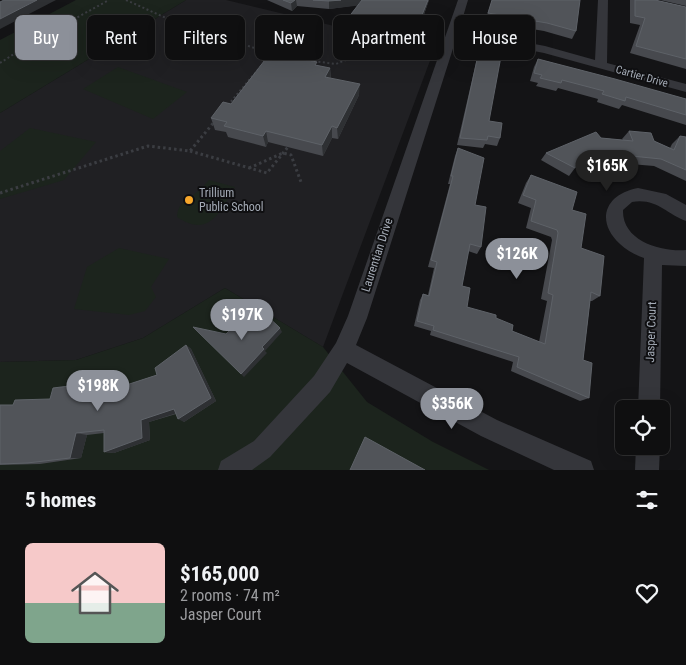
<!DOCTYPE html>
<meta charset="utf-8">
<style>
body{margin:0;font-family:"Roboto Condensed",sans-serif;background:#1d1d1e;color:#f1f3f6;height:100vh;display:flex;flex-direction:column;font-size:19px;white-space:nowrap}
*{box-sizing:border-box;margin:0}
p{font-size:16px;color:#9b9c9f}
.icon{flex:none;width:28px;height:28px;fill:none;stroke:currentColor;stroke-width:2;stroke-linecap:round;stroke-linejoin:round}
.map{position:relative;height:470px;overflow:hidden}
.sheet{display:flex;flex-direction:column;background:#0f0f10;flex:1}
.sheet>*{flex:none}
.banner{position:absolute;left:15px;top:15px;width:656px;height:45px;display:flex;gap:10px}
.fabs{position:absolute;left:615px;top:400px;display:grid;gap:10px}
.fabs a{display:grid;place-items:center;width:55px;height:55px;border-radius:8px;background:#0f0f10;box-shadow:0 5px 20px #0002,0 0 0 1px #2f2f30;font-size:25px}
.price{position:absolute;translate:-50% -42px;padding:0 11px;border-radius:18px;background:#8c9099;color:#fff;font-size:16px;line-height:32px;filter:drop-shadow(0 1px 2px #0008)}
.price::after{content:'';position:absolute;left:50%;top:30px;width:15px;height:11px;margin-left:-8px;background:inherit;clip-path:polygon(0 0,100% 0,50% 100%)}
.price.on{background:#222;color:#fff}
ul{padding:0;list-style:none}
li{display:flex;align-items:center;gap:15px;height:125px;padding:0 25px}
li span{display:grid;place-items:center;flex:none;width:140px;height:100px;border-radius:8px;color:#555}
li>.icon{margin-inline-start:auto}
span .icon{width:60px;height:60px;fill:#fffc;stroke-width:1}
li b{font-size:21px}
h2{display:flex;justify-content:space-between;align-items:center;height:60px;padding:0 25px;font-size:21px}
.pill{padding:0 18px;border-radius:8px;background:#0f0f10;box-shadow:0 5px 20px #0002,0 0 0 1px #2f2f30;font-size:18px;line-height:45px}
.pill.on{background:#8c9099;color:#fff}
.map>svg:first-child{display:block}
.built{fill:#202023}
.green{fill:#1c241d}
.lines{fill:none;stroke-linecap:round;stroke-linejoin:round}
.path-far1{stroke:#3b3d42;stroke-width:2;stroke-dasharray:2 2.5;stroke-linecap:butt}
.path{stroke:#3b3d42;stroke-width:3;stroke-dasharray:2.5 3;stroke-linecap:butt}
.minor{fill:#35363b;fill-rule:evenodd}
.wall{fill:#47494e}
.shaded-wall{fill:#2e3033}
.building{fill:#515459;stroke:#5e6268}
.poi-dot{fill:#f7a72b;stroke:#0f0f11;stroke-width:2}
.labels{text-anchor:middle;stroke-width:4;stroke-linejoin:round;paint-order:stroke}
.far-street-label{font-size:11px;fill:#a5acb7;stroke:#0f0f11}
.poi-label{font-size:12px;fill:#a5acb7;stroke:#0f0f11;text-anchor:start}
.street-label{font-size:12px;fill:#a5acb7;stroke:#0f0f11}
</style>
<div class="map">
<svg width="686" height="470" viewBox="0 0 686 470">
<rect width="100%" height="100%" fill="#141416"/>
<!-- built -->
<polygon class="built" points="186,0 226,0 434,50 323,347 225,288 143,338 76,360 0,362 0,113"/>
<!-- green -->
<g class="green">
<polygon points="76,0 186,0 0,113 0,40"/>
<polygon points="118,67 187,92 153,119 83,89"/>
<polygon points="30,128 96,142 64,180 0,199 0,151"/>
<path d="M 209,180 L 235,187 C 220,211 210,239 177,217 C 178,202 187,201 197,192 C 201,189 205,184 209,180 Z"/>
<polygon points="119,248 169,259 151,287 156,297 145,311 129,315 74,309 87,267"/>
<polygon points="225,288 323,347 367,402 433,442 489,470 0,470 0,362 76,360 143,338"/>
</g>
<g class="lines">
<!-- path-far1 -->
<g class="path-far1">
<polyline points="126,0 175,22 282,57"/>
<polyline points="305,60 336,64 365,52 396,52 428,45"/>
<polyline points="0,63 34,41 109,0"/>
<polyline points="228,105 261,66"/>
</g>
<!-- path -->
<g class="path">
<polyline points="190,151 267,173 288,147"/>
<polyline points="249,168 283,153 291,155 301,182"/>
<polyline points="0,193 148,146 190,151 215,121"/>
</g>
<!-- minor -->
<g class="minor">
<polygon points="458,0 468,0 459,30 545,46 595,60 598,0 608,0 607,63 686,84 686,92 544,53 457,36 367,318 356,345 497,420 591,461 594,470 554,470 481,436 347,363 330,392 270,457 252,470 218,470 221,461 254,441 314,376 336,343 348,316"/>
<path d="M 638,188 L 666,194 L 686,205 L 686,221 C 666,214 657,198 632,202 L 623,210 C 622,241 661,252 686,250 L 686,266 L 662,265 L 660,409 L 638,409 L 644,258 C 636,255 627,251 620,244 C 595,221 605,194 638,188 Z"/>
<polygon points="636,446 660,446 659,470 635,470"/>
</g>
</g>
<!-- wall -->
<g class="wall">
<polygon points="267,0 429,0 421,23 409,38 348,25 348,18 358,5 329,9 297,6 292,11"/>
<polygon points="492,0 576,31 572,39 544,31 485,21"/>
<polygon points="630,0 655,0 686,7 686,69 630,53 640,25 630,23"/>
<polygon points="660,0 686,0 686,6"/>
<polygon points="480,46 489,121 500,138 497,146 485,144 483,148 457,145 478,54"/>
<polygon points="282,58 330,68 331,78 359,95 338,139 332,138 323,156 268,142 266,147 228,137 226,132 215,130 211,118 231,104"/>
<polygon points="538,59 686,99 686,125 622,105 619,109 597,102 598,99 558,88 556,91 536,86 538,83 530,81 534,67"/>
<polygon points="629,131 654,141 670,148 672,144 680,136 686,137 686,181 654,166 606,162 593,167 587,163 575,168 569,176 541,160 546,153 601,138 623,140 622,139"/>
<polygon points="458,148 475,205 481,247 477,254 468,251 462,286 467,307 496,318 512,331 539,342 547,301 541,299 552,240 551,237 526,228 531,208 518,203 526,183 531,175 572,210 581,248 600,296 592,301 590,301 583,360 589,398 580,401 511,371 513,362 430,335 431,331 414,326 420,300 423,294 428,295 434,268 428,267 450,184 448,184 455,156"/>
<polygon points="186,345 191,349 216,401 184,422 176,414 149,422 150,440 114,453 104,452 104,433 87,435 81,458 40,464 0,465 0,405 13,405 50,399 120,385 120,387 157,375"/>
</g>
<!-- shaded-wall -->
<g class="shaded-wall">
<polygon points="37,0 56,0 0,29 0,19"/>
<polygon points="295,0 296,0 297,6 292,11 291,3"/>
<polygon points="341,0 364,0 363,5 329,9 329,1"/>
<polygon points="428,0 429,0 421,23 409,38 410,31"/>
<polygon points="330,68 331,79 325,77"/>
<polygon points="360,84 359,95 338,139 337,128"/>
<polygon points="332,126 332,138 323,156 322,145"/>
<polygon points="266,131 268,142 266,147 263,136"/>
<polygon points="612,154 606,162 593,167 599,160"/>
<polygon points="593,155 587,163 574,168 577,162"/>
<polygon points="280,328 282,332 265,351 267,353 244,377 241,374 262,347"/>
<polygon points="186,345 191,349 216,401 184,422 178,419"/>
<polygon points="111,381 120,385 120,393 111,390"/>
<polygon points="174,409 180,412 149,422 150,440 114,453 104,452 141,420"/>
<polygon points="76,433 87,435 81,458 70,458"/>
</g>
<!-- building -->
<g class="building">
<polygon points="4,0 37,0 0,19 0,2"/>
<polygon points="283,0 295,0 291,3"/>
<polygon points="313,0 341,0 329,1"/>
<polygon points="362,0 428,0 422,15 410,31 348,18"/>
<polygon points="492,0 580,0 576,31 547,23 488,13"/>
<polygon points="635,0 655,0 686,7 686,59 636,46 645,18 635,16"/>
<polygon points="480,46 502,51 489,121 502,123 500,138 488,136 487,140 460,138"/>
<polygon points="284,55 317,62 315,65 330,68 325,77 360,84 337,128 332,126 322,145 266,131 263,136 224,126 227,122 211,118 223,102 231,104 268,56 282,58"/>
<polygon points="538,59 615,79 686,99 686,115 626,97 625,101 602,94 604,91 562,80 561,83 540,78 542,75 534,73"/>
<polygon points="629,131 651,133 654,141 674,150 680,136 686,137 686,170 661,159 612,154 599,160 593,155 577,162 575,168 546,153 596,132 601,138 633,141"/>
<polygon points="458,148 484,158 475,205 486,207 481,247 470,244 462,286 470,288 467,307 496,315 496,318 513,325 512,331 545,344 553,295 548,293 558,233 557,230 531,221 536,200 523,195 531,175 577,192 572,210 586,214 581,248 604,256 600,296 591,292 583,360 592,363 589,398 517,367 519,357 433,330 434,326 417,321 423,294 429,296 437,262 431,260 453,176 451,176"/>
<polygon points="264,313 280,328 262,347 264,349 241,374 193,327 226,334 245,315 254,323"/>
<polygon points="186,345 211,398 178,419 174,409 141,420 142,438 104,452 104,430 76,433 70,458 27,463 0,464 0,405 13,405 15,400 50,399 53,388 111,381 111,390 157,375 155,368"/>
<polygon points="365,437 425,470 350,470"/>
</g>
<!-- markers -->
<circle class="poi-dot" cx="189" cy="200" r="5"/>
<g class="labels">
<!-- far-street labels -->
<g class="far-street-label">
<text transform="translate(642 76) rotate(16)" y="4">Cartier Drive</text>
</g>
<!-- poi labels -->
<g class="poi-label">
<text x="199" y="197">Trillium<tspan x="199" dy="14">Public School</tspan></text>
</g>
<!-- street labels -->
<g class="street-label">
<text transform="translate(377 255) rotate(-72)" y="4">Laurentian Drive</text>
<text transform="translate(651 332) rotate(-88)" y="4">Jasper Court</text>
</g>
</g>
</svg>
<div class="fabs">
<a><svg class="icon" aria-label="locate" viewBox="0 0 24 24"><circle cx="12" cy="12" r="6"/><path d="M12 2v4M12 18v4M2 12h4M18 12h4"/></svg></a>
</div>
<b class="price on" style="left:607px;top:192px">$165K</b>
<b class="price" style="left:517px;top:280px">$126K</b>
<b class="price" style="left:242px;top:341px">$197K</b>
<b class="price" style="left:98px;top:412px">$198K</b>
<b class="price" style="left:452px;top:430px">$356K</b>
<div class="banner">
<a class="pill on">Buy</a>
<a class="pill">Rent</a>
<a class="pill">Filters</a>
<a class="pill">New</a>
<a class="pill">Apartment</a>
<a class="pill">House</a>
</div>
</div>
<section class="sheet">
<h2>5 homes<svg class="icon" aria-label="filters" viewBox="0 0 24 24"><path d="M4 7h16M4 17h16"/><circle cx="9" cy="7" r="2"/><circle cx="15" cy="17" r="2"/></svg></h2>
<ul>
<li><span style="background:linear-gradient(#f6c9c9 60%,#7fa58c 0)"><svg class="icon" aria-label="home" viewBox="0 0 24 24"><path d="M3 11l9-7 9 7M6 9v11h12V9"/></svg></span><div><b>$165,000</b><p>2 rooms · 74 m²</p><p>Jasper Court</p></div><svg class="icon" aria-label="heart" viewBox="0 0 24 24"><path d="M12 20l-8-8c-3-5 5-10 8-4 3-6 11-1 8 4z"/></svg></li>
</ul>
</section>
